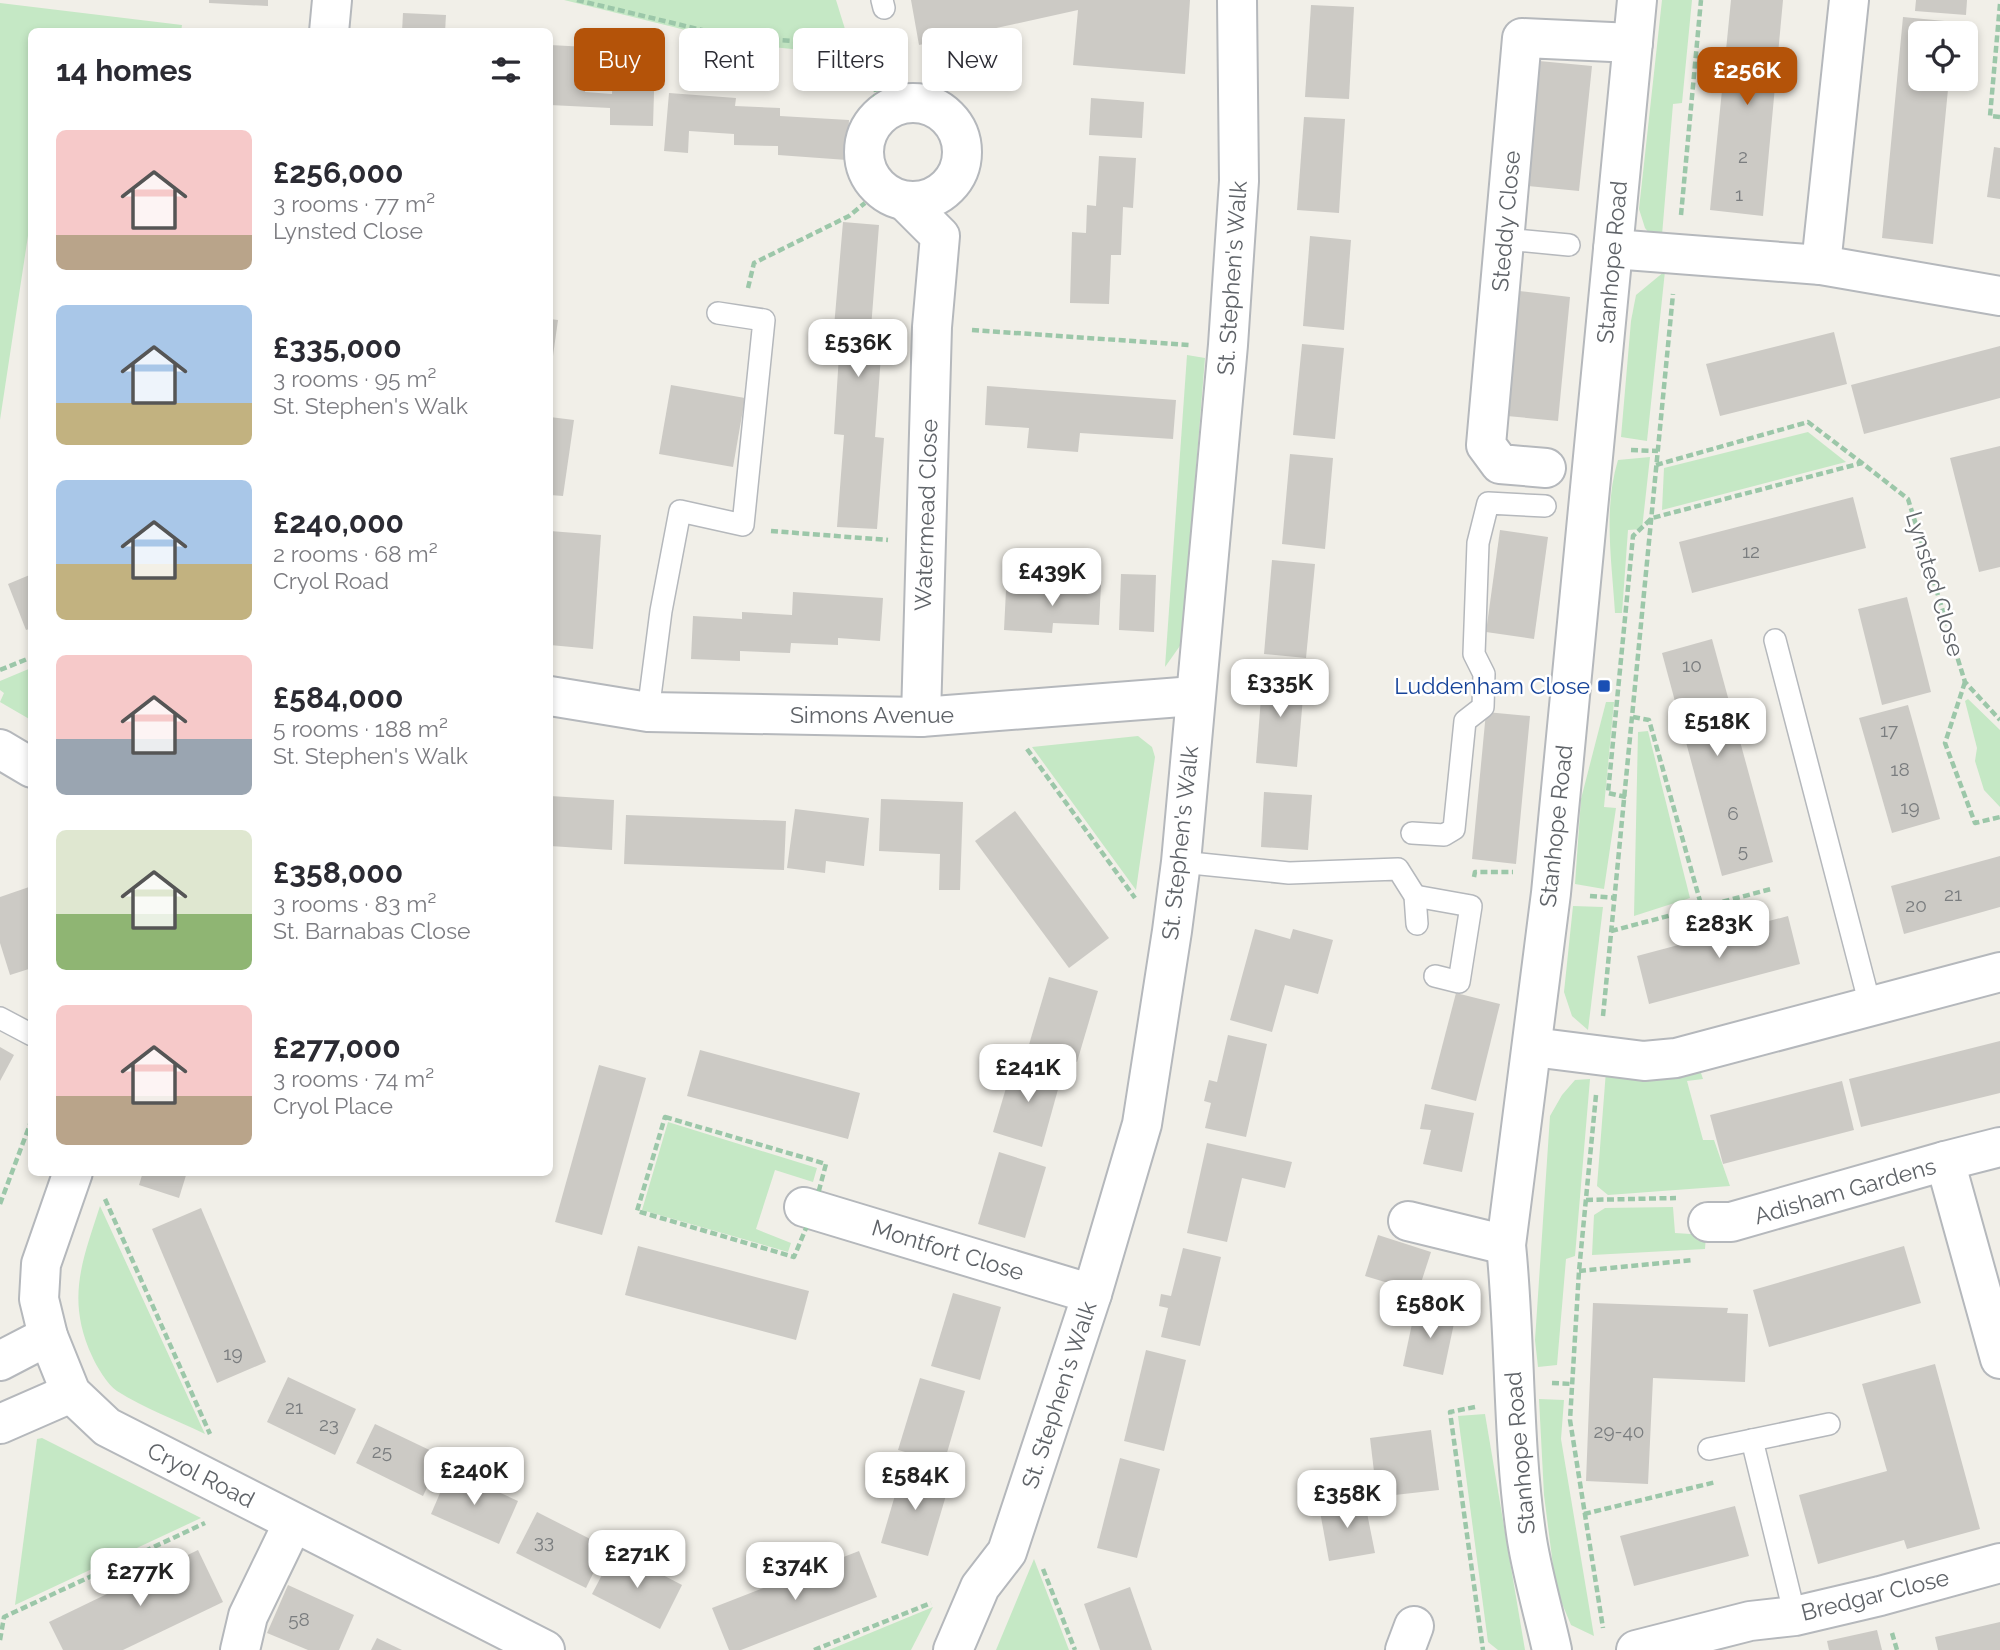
<!DOCTYPE html>
<meta charset="utf-8">
<style>
body{margin:0;font-family:Raleway,sans-serif;background:#f7f7f7;color:#2b2b33;height:100vh;display:flex;flex-direction:column;font-size:26px;white-space:nowrap}
*{box-sizing:border-box;margin:0}
p{font-size:23px;color:#7c7c81}
.icon{flex:none;width:38px;height:38px;fill:none;stroke:currentColor;stroke-width:2;stroke-linecap:round;stroke-linejoin:round}
.map{position:relative;flex:1;overflow:hidden}
.panel{position:absolute;left:28px;top:28px;width:525px;height:1148px;display:flex;flex-direction:column;background:#fff;border-radius:10px;box-shadow:0 4px 10px #0003}
.panel>*{flex:none}
.banner{position:absolute;left:574px;top:28px;width:665px;height:63px;display:flex;gap:14px}
.tools{position:absolute;left:1908px;top:21px;display:grid;gap:14px}
.tools a{display:grid;place-items:center;width:70px;height:70px;border-radius:10px;background:#fff;box-shadow:0 4px 10px #0003;font-size:35px}
.price{position:absolute;translate:-50% -60px;padding:0 16px;border-radius:14px;background:#fff;color:#222;font-size:23px;line-height:46px;filter:drop-shadow(0 2px 4px #0008)}
.price::after{content:'';position:absolute;left:50%;top:42px;width:21px;height:16px;margin-left:-10px;background:inherit;clip-path:polygon(0 0,100% 0,50% 100%)}
.price.selected{background:#b45309;color:#fff}
ul{padding:0;list-style:none}
li{display:flex;align-items:center;gap:21px;height:175px;padding:0 28px}
li span{display:grid;place-items:center;flex:none;width:196px;height:140px;border-radius:10px;color:#555}
li>.icon{margin-inline-start:auto}
span .icon{width:84px;height:84px;fill:#fffc;stroke-width:1}
li b{font-size:30px}
h2{display:flex;justify-content:space-between;align-items:center;height:84px;padding:0 28px;font-size:30px}
.pill{padding:0 24px;border-radius:10px;background:#fff;box-shadow:0 4px 10px #0003;font-size:24px;line-height:63px}
.pill.selected{background:#b45309;color:#fff}
.map>svg:first-child{display:block}
.green{fill:#c5e8c5}
.building{fill:#cccac5}
.lines{fill:none;stroke-linecap:round;stroke-linejoin:round}
.service-casing{stroke:#b5b8bc;stroke-width:24}
.minor-casing{stroke:#b5b8bc;stroke-width:42}
.tertiary-casing{stroke:#b5b8bc;stroke-width:42}
.path{stroke:#9cc7a9;stroke-width:4.5;stroke-dasharray:7 3.5;stroke-linecap:butt}
.service{stroke:#fff;stroke-width:21}
.minor{stroke:#fff;stroke-width:38}
.tertiary{stroke:#fff;stroke-width:38}
.transit-dot{fill:#1a4fb4;stroke:#fff;stroke-width:2.5}
.labels{text-anchor:middle;stroke-width:5;stroke-linejoin:round;paint-order:stroke}
.number-label{font-size:19px;fill:#7a7d7f}
.street-label{font-size:23px;fill:#5f6368;stroke:#fff}
.transit-label{font-size:23px;fill:#164399;stroke:#fff;text-anchor:end}
</style>
<div class="map">
<svg width="2000" height="1650" viewBox="0 0 2000 1650">
<rect width="100%" height="100%" fill="#f1efe8"/>
<!-- green -->
<g class="green">
<polygon points="564,0 836,0 853,55 742,44"/>
<polygon points="1662,0 1692,0 1682,103 1673,104 1661,247 1645,228 1639,209"/>
<polygon points="0,3 182,25 181,32 32,32 31,216 0,420"/>
<polygon points="1665,271 1647,441 1621,437 1631,321 1636,295"/>
<polygon points="1187,355 1205,358 1182,643 1165,667"/>
<polygon points="1808,432 1846,462 1662,510 1664,468"/>
<path d="M 1650,457 L 1642,529 L 1628,530 L 1622,613 L 1615,613 C 1612,563 1603,509 1618,460 Z"/>
<polygon points="31,668 31,720 0,702 4,693 0,690 0,681"/>
<polygon points="1968,699 2000,730 2000,807 1984,790 1975,761 1977,748 1965,701"/>
<polygon points="1606,702 1614,702 1604,807 1616,808 1604,889 1575,884 1581,799"/>
<polygon points="1648,731 1690,898 1634,916 1638,732"/>
<polygon points="1138,736 1152,747 1155,757 1136,890 1032,747"/>
<polygon points="1573,906 1603,907 1588,1030 1572,1016 1564,992"/>
<polygon points="1699,1067 1703,1079 1687,1081 1703,1140 1714,1140 1730,1186 1608,1195 1597,1186 1606,1071"/>
<polygon points="1590,1079 1575,1256 1566,1259 1557,1365 1538,1367 1535,1340 1550,1116 1562,1095 1575,1080"/>
<polygon points="668,1122 817,1168 813,1182 775,1170 756,1229 791,1243 788,1252 642,1210"/>
<path d="M 100,1206 L 205,1434 C 176,1420 144,1408 117,1391 C 107,1384 97,1367 92,1356 C 66,1299 82,1262 100,1206 Z"/>
<polygon points="1673,1207 1675,1233 1706,1235 1705,1249 1592,1255 1594,1215 1605,1208"/>
<polygon points="1539,1399 1564,1400 1561,1439 1594,1636 1571,1625 1556,1589 1544,1495"/>
<polygon points="1485,1414 1525,1650 1498,1650 1488,1642 1458,1416"/>
<polygon points="42,1438 201,1518 15,1605 37,1439"/>
<polygon points="1034,1559 1069,1650 996,1650"/>
<polygon points="933,1607 911,1650 829,1650"/>
</g>
<!-- building -->
<g class="building">
<polygon points="209,0 268,0 268,6 209,3"/>
<polygon points="911,0 1190,0 1185,74 1073,65 1078,10 919,45"/>
<polygon points="1731,0 1783,0 1763,216 1710,210"/>
<polygon points="1916,0 1967,0 1966,15 1915,11"/>
<polygon points="1311,5 1354,7 1349,99 1305,97"/>
<polygon points="403,13 446,15 445,32 402,32"/>
<polygon points="1903,17 1955,22 1954,33 1920,33 1920,79 1949,79 1933,244 1882,238"/>
<polygon points="475,28 503,29 503,32 475,32"/>
<polygon points="550,45 587,47 585,92 612,94 614,57 655,59 653,126 610,125 610,108 550,105"/>
<polygon points="1539,61 1592,66 1579,191 1528,186"/>
<polygon points="669,93 736,98 735,106 780,108 780,116 849,120 847,160 778,155 778,146 734,145 734,134 689,131 688,153 664,151"/>
<polygon points="1091,98 1144,102 1142,138 1089,135"/>
<polygon points="1304,117 1345,119 1339,213 1297,210"/>
<polygon points="1994,147 2000,148 2000,199 1987,197"/>
<polygon points="1099,156 1136,158 1133,208 1123,207 1121,255 1111,255 1109,304 1070,303 1072,232 1086,233 1087,205 1096,206"/>
<polygon points="843,222 879,225 870,341 882,342 875,437 884,438 877,529 837,527 844,435 834,434 840,339 833,339"/>
<polygon points="1310,236 1351,240 1344,330 1303,326"/>
<polygon points="1519,291 1570,297 1558,421 1507,416"/>
<polygon points="550,319 558,320 551,370 550,370"/>
<polygon points="1834,332 1847,384 1720,416 1706,364"/>
<polygon points="1302,344 1344,348 1335,439 1293,435"/>
<polygon points="2000,346 2000,398 1864,434 1851,385"/>
<polygon points="671,385 745,398 733,467 659,454"/>
<polygon points="987,386 1176,400 1173,439 1080,433 1078,452 1027,448 1029,428 985,425"/>
<polygon points="550,417 574,420 563,496 550,495"/>
<polygon points="2000,446 2000,567 1979,572 1950,458"/>
<polygon points="1290,454 1333,458 1325,549 1282,544"/>
<polygon points="1853,497 1866,548 1692,593 1679,542"/>
<polygon points="1500,530 1548,537 1534,639 1486,632"/>
<polygon points="550,531 601,535 593,649 550,645"/>
<polygon points="1272,560 1315,564 1306,658 1264,654"/>
<polygon points="32,574 32,628 26,630 8,584"/>
<polygon points="1121,574 1156,575 1154,632 1119,630"/>
<polygon points="1054,583 1101,585 1099,625 1053,623 1052,633 1004,630 1006,590 1054,592"/>
<polygon points="793,592 883,598 880,641 838,638 838,645 791,643 790,653 740,651 740,661 691,659 693,616 742,619 742,612 792,615"/>
<polygon points="1907,597 1931,692 1882,705 1858,609"/>
<polygon points="1712,639 1773,862 1722,876 1662,653"/>
<polygon points="1263,671 1305,674 1297,767 1256,763"/>
<polygon points="1908,705 1940,819 1892,833 1859,718"/>
<polygon points="1486,712 1530,716 1516,864 1472,859"/>
<polygon points="1264,792 1312,795 1308,850 1261,847"/>
<polygon points="550,796 614,800 612,850 550,846"/>
<polygon points="881,799 963,802 960,890 939,890 940,854 879,851"/>
<polygon points="795,809 869,818 864,866 826,861 825,873 787,868"/>
<polygon points="1015,811 1109,938 1069,968 975,841"/>
<polygon points="626,815 786,821 784,870 624,864"/>
<polygon points="2000,856 2000,907 1904,934 1891,886"/>
<polygon points="32,886 32,968 10,975 0,943 0,897"/>
<polygon points="1788,916 1800,964 1649,1004 1637,956"/>
<polygon points="1255,929 1290,939 1293,929 1333,940 1318,994 1285,985 1272,1032 1230,1020"/>
<polygon points="1049,977 1098,991 1077,1062 1028,1048"/>
<polygon points="1456,993 1500,1004 1476,1101 1431,1089"/>
<polygon points="1228,1035 1267,1044 1246,1137 1205,1128 1211,1103 1204,1101 1209,1080 1217,1082"/>
<polygon points="2000,1041 2000,1093 1861,1127 1849,1079"/>
<polygon points="0,1047 14,1055 0,1081"/>
<polygon points="700,1050 860,1093 848,1139 687,1096"/>
<polygon points="1014,1061 1062,1075 1042,1147 993,1132"/>
<polygon points="599,1065 646,1078 602,1235 555,1222"/>
<polygon points="1842,1081 1854,1130 1723,1164 1710,1115"/>
<polygon points="1425,1104 1474,1113 1462,1172 1423,1164 1431,1130 1420,1129"/>
<polygon points="1207,1143 1292,1162 1285,1188 1242,1178 1227,1242 1187,1233"/>
<polygon points="999,1152 1046,1167 1025,1238 978,1224"/>
<polygon points="143,1172 187,1172 179,1198 139,1185"/>
<polygon points="201,1208 266,1362 217,1383 152,1229"/>
<polygon points="1378,1235 1431,1252 1418,1292 1365,1276"/>
<polygon points="638,1246 809,1291 796,1340 625,1295"/>
<polygon points="1904,1246 1921,1303 1769,1347 1753,1290"/>
<polygon points="1183,1248 1221,1257 1200,1346 1161,1337 1168,1308 1159,1306 1161,1294 1171,1296"/>
<polygon points="953,1293 1001,1307 980,1380 931,1366"/>
<polygon points="1593,1303 1728,1308 1727,1313 1748,1314 1745,1382 1653,1378 1648,1484 1586,1481"/>
<polygon points="1416,1305 1456,1314 1443,1375 1403,1366"/>
<polygon points="1146,1350 1186,1360 1164,1451 1124,1441"/>
<polygon points="1935,1364 1980,1529 1907,1549 1904,1540 1818,1564 1799,1495 1887,1471 1862,1384"/>
<polygon points="288,1377 356,1409 335,1455 267,1422"/>
<polygon points="920,1378 965,1391 944,1463 898,1450"/>
<polygon points="375,1424 442,1456 423,1496 356,1463"/>
<polygon points="1431,1430 1439,1490 1377,1497 1370,1438"/>
<polygon points="1120,1458 1160,1469 1137,1558 1097,1548"/>
<polygon points="903,1468 950,1482 928,1556 881,1543"/>
<polygon points="450,1470 518,1501 499,1544 431,1514"/>
<polygon points="1364,1498 1375,1553 1329,1561 1319,1506"/>
<polygon points="1735,1506 1749,1556 1634,1586 1620,1536"/>
<polygon points="537,1512 606,1547 586,1588 516,1553"/>
<polygon points="198,1550 223,1602 123,1650 63,1650 49,1622"/>
<polygon points="615,1550 682,1585 660,1629 592,1594"/>
<polygon points="859,1551 877,1597 741,1650 729,1650 712,1608"/>
<polygon points="288,1585 354,1615 339,1650 308,1650 267,1633"/>
<polygon points="1130,1587 1152,1650 1100,1650 1084,1604"/>
<polygon points="2000,1622 2000,1650 1938,1650 1935,1637"/>
<polygon points="1877,1630 1882,1650 1829,1650 1827,1641"/>
<polygon points="377,1638 402,1650 371,1650"/>
</g>
<g class="lines">
<!-- service casing -->
<g class="service-casing">
<g id="service">
<polyline points="882,0 884,8"/>
<polyline points="1505,239 1569,245"/>
<polyline points="1775,640 1870,1005"/>
<polyline points="648,712 661,611 680,511 743,525 764,320 718,313"/>
<polyline points="1412,833 1444,835 1454,829 1465,721 1483,707 1484,674 1474,654 1478,543 1488,503 1545,506"/>
<polyline points="1181,862 1289,873 1398,869 1415,896 1417,924"/>
<polyline points="1415,896 1471,906 1459,982 1435,976"/>
<polyline points="0,1018 32,1035"/>
<polyline points="1752,1440 1795,1616"/>
<polyline points="1709,1449 1829,1424"/>
</g>
</g>
<!-- minor casing -->
<g class="minor-casing">
<g id="minor">
<polyline points="329,32 332,0"/>
<circle cx="913" cy="152" r="49"/>
<polyline points="905,201 940,236 932,327 921,717"/>
<polyline points="1613,249 1821,265 2000,296"/>
<polyline points="1821,265 1849,0"/>
<polyline points="1546,468 1500,464 1486,445 1522,38 1633,43"/>
<polyline points="550,696 648,712 921,717 1194,696"/>
<polyline points="0,749 32,768"/>
<polyline points="1533,1047 1644,1061 1676,1058 2000,972"/>
<polyline points="1945,1161 2000,1147"/>
<polyline points="73,1172 41,1264 39,1299 48,1336 71,1393 107,1427 545,1650"/>
<polyline points="804,1207 1092,1294"/>
<polyline points="1408,1221 1506,1245"/>
<polyline points="1708,1222 1731,1222 1945,1161 2000,1359"/>
<polyline points="0,1361 48,1336"/>
<polyline points="0,1424 71,1393"/>
<polyline points="240,1650 248,1616 293,1523"/>
<polyline points="953,1650 980,1587 1007,1552 1092,1294 1142,1124 1172,931 1181,862 1228,345 1239,181 1237,0"/>
<polyline points="1405,1650 1414,1626"/>
<polyline points="1636,1650 1750,1621 1795,1616 1880,1596 2000,1563"/>
</g>
</g>
<!-- tertiary casing -->
<g class="tertiary-casing">
<path id="tertiary" d="M 1552,1650 C 1544,1614 1533,1577 1527,1540 C 1512,1442 1516,1343 1506,1245 L 1551,893 L 1637,0"/>
</g>
<!-- path -->
<g class="path">
<polyline points="577,0 727,36 870,47 876,92 869,128"/>
<polyline points="2000,4 1990,116 2000,117"/>
<polyline points="1681,215 1701,0"/>
<polyline points="748,288 754,263 849,216 865,203"/>
<polyline points="972,330 1190,345"/>
<polyline points="1631,450 1658,451"/>
<polyline points="1656,465 1808,422 1862,463"/>
<polyline points="771,531 888,540"/>
<polyline points="0,670 32,657"/>
<polyline points="1965,682 1945,743 1975,823 2000,817"/>
<polyline points="1633,717 1649,720 1702,908"/>
<polyline points="1027,749 1135,898"/>
<polyline points="1626,797 1608,793 1633,536 1652,518 1862,463 1908,499 1965,682 2000,720"/>
<polyline points="1474,877 1475,872 1513,872"/>
<polyline points="1590,896 1616,898"/>
<polyline points="1611,931 1771,889"/>
<polyline points="1603,1016 1673,294"/>
<polyline points="1596,1095 1579,1271 1570,1420 1603,1628"/>
<polygon points="665,1117 826,1164 814,1209 794,1257 637,1211"/>
<polyline points="105,1199 210,1434"/>
<polyline points="1586,1200 1676,1198"/>
<polyline points="0,1204 32,1119"/>
<polyline points="1579,1271 1693,1260"/>
<polyline points="1552,1383 1572,1384"/>
<polyline points="1475,1407 1450,1412 1483,1650"/>
<polyline points="1584,1514 1716,1482"/>
<polyline points="1043,1569 1075,1650"/>
<polyline points="1892,1633 1897,1650"/>
<polyline points="0,1640 4,1617 205,1523"/>
<polyline points="814,1650 931,1603"/>
</g>
<!-- service -->
<use href="#service" class="service"/>
<!-- minor -->
<use href="#minor" class="minor"/>
<!-- tertiary -->
<use href="#tertiary" class="tertiary"/>
</g>
<!-- markers -->
<rect class="transit-dot" x="1597" y="679" width="14" height="14" rx="3.5"/>
<g class="labels">
<!-- number labels -->
<g class="number-label">
<text x="1743" y="163">2</text>
<text x="1739" y="201">1</text>
<text x="1751" y="558">12</text>
<text x="1692" y="672">10</text>
<text x="1889" y="737">17</text>
<text x="1900" y="776">18</text>
<text x="1910" y="814">19</text>
<text x="1733" y="820">6</text>
<text x="1743" y="857">5</text>
<text x="1953" y="901">21</text>
<text x="1916" y="912">20</text>
<text x="233" y="1360">19</text>
<text x="294" y="1414">21</text>
<text x="329" y="1431">23</text>
<text x="1619" y="1438">29-40</text>
<text x="382" y="1458">25</text>
<text x="544" y="1548">33</text>
<text x="299" y="1626">58</text>
</g>
<!-- street labels -->
<g class="street-label">
<text transform="translate(1506 221) rotate(-85)" y="8">Steddy Close</text>
<text transform="translate(1612 262) rotate(-85)" y="8">Stanhope Road</text>
<text transform="translate(1232 278) rotate(-86)" y="8">St. Stephen's Walk</text>
<text transform="translate(926 515) rotate(-88)" y="8">Watermead Close</text>
<text transform="translate(1935 584) rotate(73)" y="8">Lynsted Close</text>
<text x="872" y="723">Simons Avenue</text>
<text transform="translate(1556 826) rotate(-84)" y="8">Stanhope Road</text>
<text transform="translate(1180 843) rotate(-84)" y="8">St. Stephen's Walk</text>
<text transform="translate(1845 1191) rotate(-16)" y="8">Adisham Gardens</text>
<text transform="translate(948 1250) rotate(17)" y="8">Montfort Close</text>
<text transform="translate(1059 1395) rotate(-72)" y="8">St. Stephen's Walk</text>
<text transform="translate(1520 1453) rotate(-95)" y="8">Stanhope Road</text>
<text transform="translate(201 1475) rotate(27)" y="8">Cryol Road</text>
<text transform="translate(1875 1595) rotate(-14)" y="8">Bredgar Close</text>
</g>
<!-- transit labels -->
<g class="transit-label">
<text x="1590" y="694">Luddenham Close</text>
</g>
</g>
</svg>
<div class="tools">
<a><svg class="icon" aria-label="locate" viewBox="0 0 24 24"><circle cx="12" cy="12" r="6"/><path d="M12 2v4M12 18v4M2 12h4M18 12h4"/></svg></a>
</div>
<b class="price selected" style="left:1747px;top:107px">£256K</b>
<b class="price" style="left:858px;top:379px">£536K</b>
<b class="price" style="left:1052px;top:608px">£439K</b>
<b class="price" style="left:1280px;top:719px">£335K</b>
<b class="price" style="left:1717px;top:758px">£518K</b>
<b class="price" style="left:1719px;top:960px">£283K</b>
<b class="price" style="left:1028px;top:1104px">£241K</b>
<b class="price" style="left:1430px;top:1340px">£580K</b>
<b class="price" style="left:474px;top:1507px">£240K</b>
<b class="price" style="left:915px;top:1512px">£584K</b>
<b class="price" style="left:1347px;top:1530px">£358K</b>
<b class="price" style="left:637px;top:1590px">£271K</b>
<b class="price" style="left:795px;top:1602px">£374K</b>
<b class="price" style="left:140px;top:1608px">£277K</b>
<div class="banner">
<a class="pill selected">Buy</a>
<a class="pill">Rent</a>
<a class="pill">Filters</a>
<a class="pill">New</a>
</div>
<section class="panel">
<h2>14 homes<svg class="icon" aria-label="filters" viewBox="0 0 24 24"><path d="M4 7h16M4 17h16"/><circle cx="9" cy="7" r="2"/><circle cx="15" cy="17" r="2"/></svg></h2>
<ul>
<li><span style="background:linear-gradient(#f6c9c9 75%,#b9a48a 0)"><svg class="icon" aria-label="home" viewBox="0 0 24 24"><path d="M3 11l9-7 9 7M6 9v11h12V9"/></svg></span><div><b>£256,000</b><p>3 rooms · 77 m²</p><p>Lynsted Close</p></div></li>
<li><span style="background:linear-gradient(#a9c7e8 70%,#c2b280 0)"><svg class="icon" aria-label="home" viewBox="0 0 24 24"><path d="M3 11l9-7 9 7M6 9v11h12V9"/></svg></span><div><b>£335,000</b><p>3 rooms · 95 m²</p><p>St. Stephen's Walk</p></div></li>
<li><span style="background:linear-gradient(#a9c7e8 60%,#c2b280 0)"><svg class="icon" aria-label="home" viewBox="0 0 24 24"><path d="M3 11l9-7 9 7M6 9v11h12V9"/></svg></span><div><b>£240,000</b><p>2 rooms · 68 m²</p><p>Cryol Road</p></div></li>
<li><span style="background:linear-gradient(#f6c9c9 60%,#9aa5b1 0)"><svg class="icon" aria-label="home" viewBox="0 0 24 24"><path d="M3 11l9-7 9 7M6 9v11h12V9"/></svg></span><div><b>£584,000</b><p>5 rooms · 188 m²</p><p>St. Stephen's Walk</p></div></li>
<li><span style="background:linear-gradient(#dfe7d0 60%,#8fb573 0)"><svg class="icon" aria-label="home" viewBox="0 0 24 24"><path d="M3 11l9-7 9 7M6 9v11h12V9"/></svg></span><div><b>£358,000</b><p>3 rooms · 83 m²</p><p>St. Barnabas Close</p></div></li>
<li><span style="background:linear-gradient(#f6c9c9 65%,#b9a48a 0)"><svg class="icon" aria-label="home" viewBox="0 0 24 24"><path d="M3 11l9-7 9 7M6 9v11h12V9"/></svg></span><div><b>£277,000</b><p>3 rooms · 74 m²</p><p>Cryol Place</p></div></li>
</ul>
</section>
</div>
